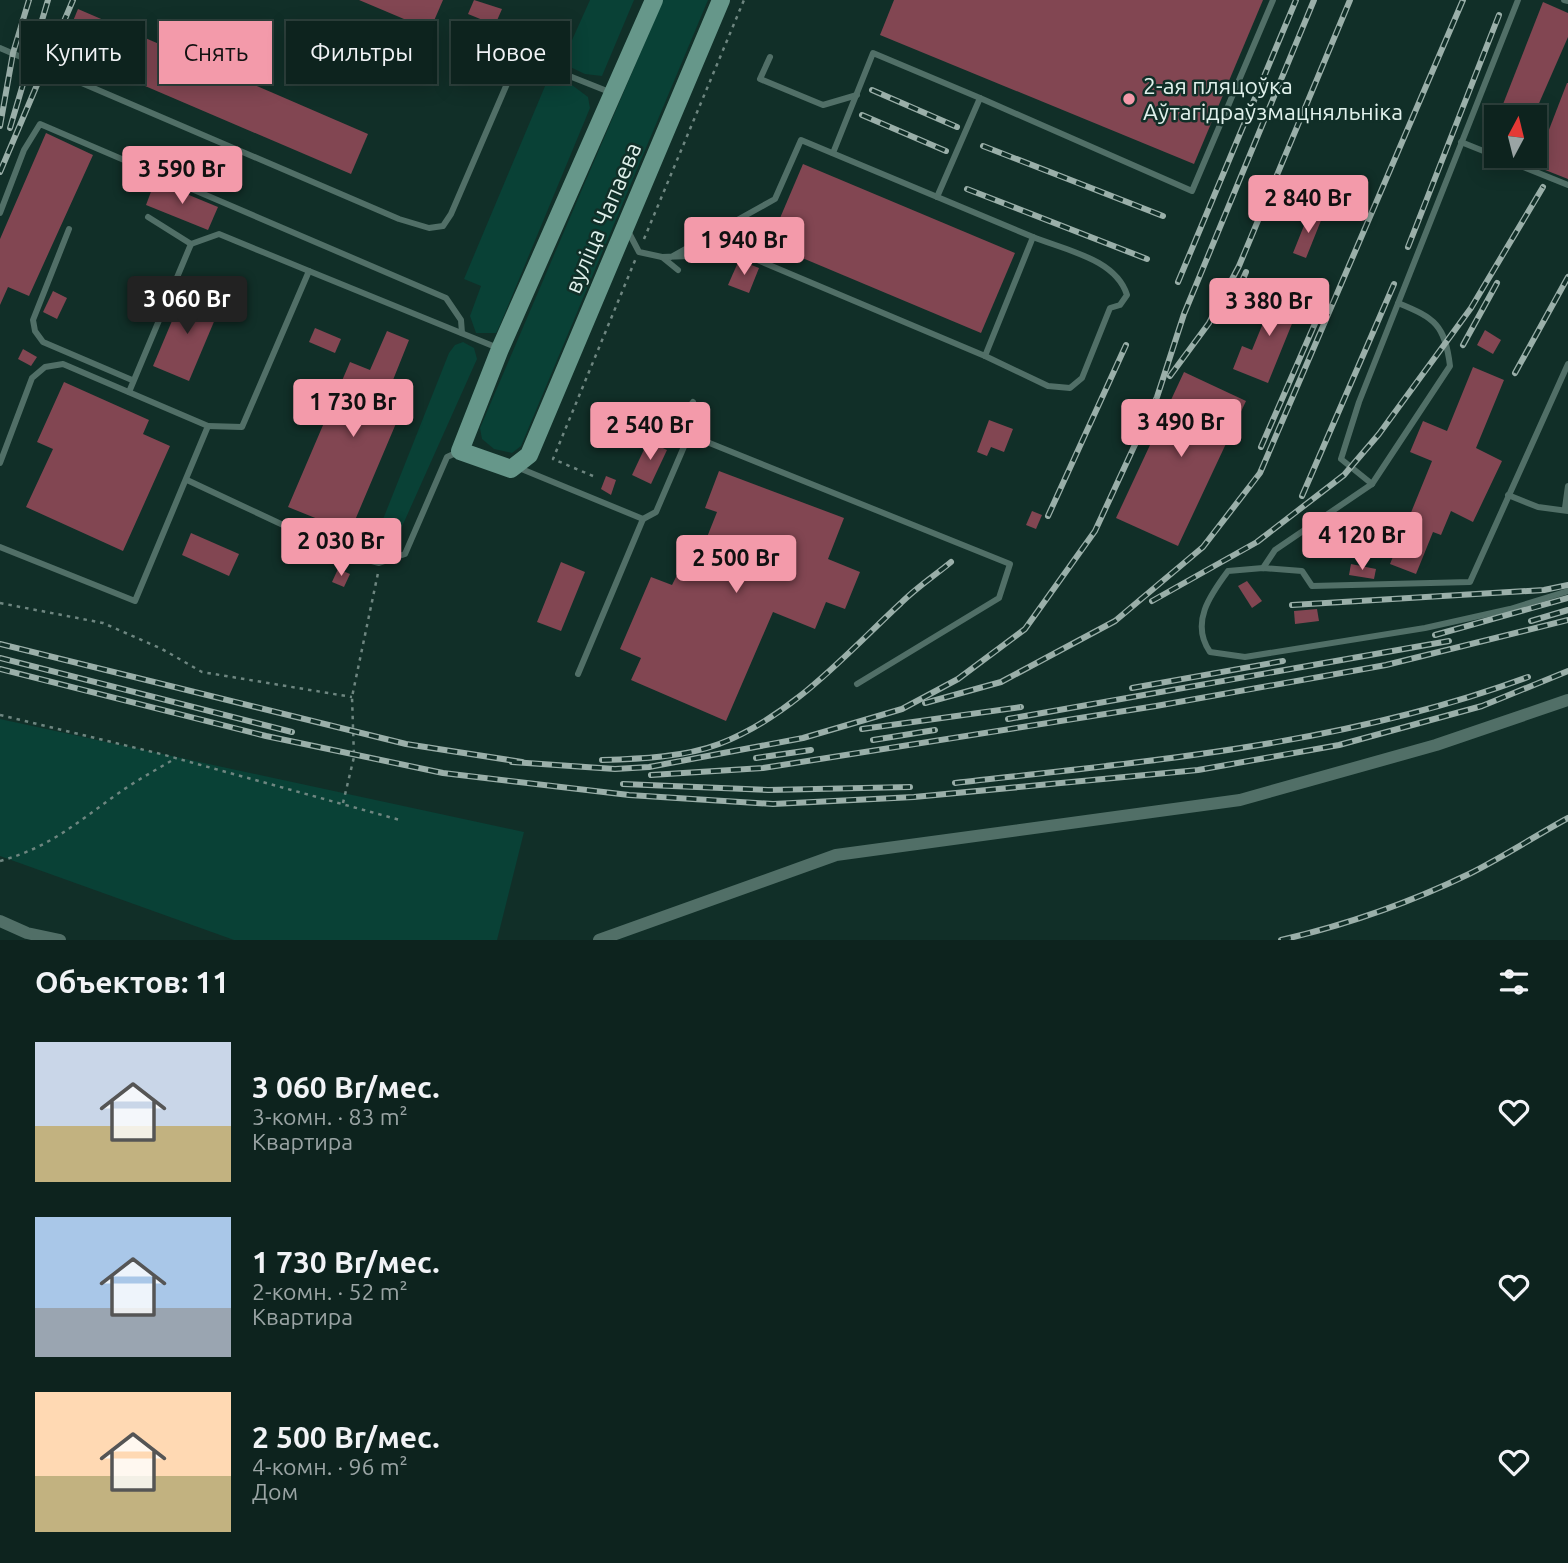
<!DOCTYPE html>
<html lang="ru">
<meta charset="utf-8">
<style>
body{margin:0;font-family:Ubuntu,sans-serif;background:#162b27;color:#f1f3f6;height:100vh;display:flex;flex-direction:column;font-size:26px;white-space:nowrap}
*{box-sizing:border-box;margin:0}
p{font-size:23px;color:#9aa4a4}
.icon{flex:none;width:38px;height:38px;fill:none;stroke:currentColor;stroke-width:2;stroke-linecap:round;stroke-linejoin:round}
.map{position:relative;height:940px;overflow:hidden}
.sheet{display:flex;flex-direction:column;background:#0d231e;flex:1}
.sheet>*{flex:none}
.top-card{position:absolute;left:21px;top:21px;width:700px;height:63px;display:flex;gap:14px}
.needle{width:46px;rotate:7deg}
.buttons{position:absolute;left:1484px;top:105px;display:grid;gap:14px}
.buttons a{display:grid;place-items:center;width:63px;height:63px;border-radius:0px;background:#0d231e;box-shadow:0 4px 18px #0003,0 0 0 2px #2d403c;font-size:35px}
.price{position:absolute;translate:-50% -60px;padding:0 16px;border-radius:7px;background:#f39aaa;color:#111;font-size:23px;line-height:46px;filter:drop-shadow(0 2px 4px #0008)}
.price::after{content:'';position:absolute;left:50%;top:42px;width:21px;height:16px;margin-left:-10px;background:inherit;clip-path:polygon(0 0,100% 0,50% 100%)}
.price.active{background:#222;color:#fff}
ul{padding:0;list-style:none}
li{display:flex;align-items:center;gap:21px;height:175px;padding:0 35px}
li span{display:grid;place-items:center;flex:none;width:196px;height:140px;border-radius:0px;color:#555}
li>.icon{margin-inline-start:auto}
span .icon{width:84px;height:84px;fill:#fffc;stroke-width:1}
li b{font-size:30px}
h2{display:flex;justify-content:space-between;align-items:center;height:84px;padding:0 35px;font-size:30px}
.chip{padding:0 24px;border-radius:0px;background:#0d231e;box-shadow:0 4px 18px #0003,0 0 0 2px #2d403c;font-size:24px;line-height:63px}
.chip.active{background:#f39aaa;color:#111}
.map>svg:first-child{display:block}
.green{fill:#094136}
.building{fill:#824652}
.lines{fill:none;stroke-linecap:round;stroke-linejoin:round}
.path{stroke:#6e8680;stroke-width:2.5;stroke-dasharray:3.5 5;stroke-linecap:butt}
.lane{stroke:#516f67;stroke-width:6}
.street{stroke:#516f67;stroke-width:12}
.secondary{stroke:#66978a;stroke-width:18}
.rail-casing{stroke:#9aafa9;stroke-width:6}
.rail{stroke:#112f28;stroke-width:3.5;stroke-dasharray:10;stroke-linecap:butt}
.poi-dot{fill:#f39aaa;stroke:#112f28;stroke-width:2.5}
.labels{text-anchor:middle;stroke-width:5;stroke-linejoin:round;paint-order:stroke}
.poi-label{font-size:23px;fill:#e0f1ec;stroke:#112f28;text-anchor:start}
.street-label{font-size:23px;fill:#e0f1ec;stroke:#112f28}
</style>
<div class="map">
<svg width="1568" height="940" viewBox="0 0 1568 940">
<rect width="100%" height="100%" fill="#112f28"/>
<!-- green -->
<g class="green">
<polygon points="590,0 634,0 602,76 585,74 568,66 568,49"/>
<polygon points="663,0 708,0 521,446 512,453 494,449 482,439 480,428"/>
<polygon points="548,79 572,85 588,97 590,108 500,325 496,333 476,333 470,316 481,286 464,279"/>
<polygon points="463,342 474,348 477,359 396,540 370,552 449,353 455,345"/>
<polygon points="0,719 524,832 497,940 234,940 0,856"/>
</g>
<!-- building -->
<g class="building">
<polygon points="359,0 443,0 430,30"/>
<polygon points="474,0 502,9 495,25 468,14"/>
<polygon points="894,0 1263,0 1194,164 880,35"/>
<polygon points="1543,2 1568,13 1568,37 1533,117 1498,117"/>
<polygon points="78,9 368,134 351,174 61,50"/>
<polygon points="1567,83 1568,83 1568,179 1535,166"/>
<polygon points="46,133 93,155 29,296 8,287 0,305 0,239"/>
<polygon points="803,164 1015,253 981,333 769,244"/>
<polygon points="155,181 218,207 208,230 146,205"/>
<polygon points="1309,213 1322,218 1306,258 1293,253"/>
<polygon points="739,260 759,268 749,293 728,285"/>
<polygon points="1277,289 1302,299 1268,383 1233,369 1242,346 1252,350"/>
<polygon points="185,290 221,305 189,381 153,366"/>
<polygon points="53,291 67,298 57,319 43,312"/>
<polygon points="315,328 341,339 335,353 309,342"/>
<polygon points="1485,330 1501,340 1493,354 1477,345"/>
<polygon points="387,331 409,340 393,380 411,388 350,532 288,507 350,362 370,370"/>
<polygon points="23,349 37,357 31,366 18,359"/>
<polygon points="1473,367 1504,380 1476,448 1502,461 1473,522 1451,511 1441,535 1433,532 1416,574 1390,564 1432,461 1410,452 1423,421 1447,431"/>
<polygon points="1184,372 1246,401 1178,546 1116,518"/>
<polygon points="64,382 149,420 143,434 170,446 123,551 26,507 53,449 37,442"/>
<polygon points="989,420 1013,429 1004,452 991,447 987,456 977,452"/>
<polygon points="648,441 667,450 651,484 632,475"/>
<polygon points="719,471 844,518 828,559 860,572 845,609 826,602 815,629 773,612 726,721 631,680 641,658 620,649 651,577 672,585 677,575 690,580 717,512 705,508"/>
<polygon points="606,476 616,480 611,495 601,489"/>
<polygon points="1032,511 1042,515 1036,529 1026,525"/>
<polygon points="191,533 239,554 229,576 182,555"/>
<polygon points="561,562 585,572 561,631 537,622"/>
<polygon points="1351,564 1376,569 1374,579 1349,575"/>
<polygon points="338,569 350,574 344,587 332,582"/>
<polygon points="1247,581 1262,601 1252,608 1238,586"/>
<polygon points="1317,609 1319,621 1295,624 1294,611"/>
</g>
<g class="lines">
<!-- path -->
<g class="path">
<polyline points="644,239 744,0"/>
<polyline points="593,476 553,459 636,258"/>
<polyline points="0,603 103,623 162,649 202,672 352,697"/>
<polyline points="0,715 161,754 400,820"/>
<polyline points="343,803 354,757 352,697 378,573"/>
<path d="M 0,861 C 50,847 75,824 116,795 C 135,781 156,770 176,758"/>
</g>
<!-- lane -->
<g class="lane">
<polyline points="1564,0 1568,1"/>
<polyline points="0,48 399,219 429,228 443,226 451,214 519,56 612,93"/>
<polyline points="770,57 760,79 823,105 857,95"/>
<polyline points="1461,142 1568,185"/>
<polyline points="833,153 873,53 980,98"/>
<polyline points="937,197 980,98 1192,191 1273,0"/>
<polyline points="0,213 24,150 40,124 446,298 461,320 462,333"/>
<polyline points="69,229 33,320 35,331 43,342 132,380"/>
<polyline points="628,231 639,252 662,257 678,270"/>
<polyline points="191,244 219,234 309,271 242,427 208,426"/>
<polyline points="662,257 743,254 985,356 1033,237 801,140 775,199 671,257"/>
<polyline points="309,271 498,348"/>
<path d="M 1398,303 C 1435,318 1445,325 1450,366 L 1372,484 L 1341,459 L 1359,402 L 1518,0"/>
<path d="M 985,356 L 1048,386 L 1070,388 L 1082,378 L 1110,308 L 1120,305 L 1127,295 C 1116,259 1065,250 1033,237"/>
<path d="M 1568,364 L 1470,582 L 1312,586 L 1302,571 L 1263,568 L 1228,571 C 1210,595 1190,623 1210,652 L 1245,657 L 1425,628 L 1510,609 L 1568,591"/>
<polyline points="129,392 191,244 148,217"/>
<polyline points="686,442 707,442 1010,564 999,598 857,684"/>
<polyline points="0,463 32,378 45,367 63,364 208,426 135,601 0,547"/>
<polyline points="519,468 643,519 578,674"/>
<polyline points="187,480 343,553 379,563 405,554 447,457 458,452"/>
<polyline points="1508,495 1538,507 1568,511"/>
<polyline points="1565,508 1568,486"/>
<polyline points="643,519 656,512 686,442 681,417 693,402"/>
<polyline points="1263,568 1275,550 1372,484"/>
</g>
<!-- street -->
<g class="street">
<polyline points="0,921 27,933 60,940"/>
<polyline points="599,940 836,855 1240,800 1436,745 1568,700"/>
</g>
<!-- secondary -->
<polyline class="secondary" points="654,0 500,349 460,451 511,469 529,455 721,0"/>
<!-- rail casing -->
<g class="rail-casing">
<g id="rail">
<polyline points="872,90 957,127"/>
<polyline points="862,115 946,151"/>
<polyline points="0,126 13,53 29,0"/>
<polyline points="10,128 48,0"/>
<polyline points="983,146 1163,216"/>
<polyline points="0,172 73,0"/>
<polyline points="967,189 1147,259"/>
<polyline points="1408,247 1499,15"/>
<polyline points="1178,282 1296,0"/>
<polyline points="1232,304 1246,272"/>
<polyline points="1463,345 1497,283"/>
<polyline points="1515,373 1568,277"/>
<polyline points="1170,376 1209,323 1239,266 1350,0"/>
<polyline points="1261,447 1320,312"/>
<polyline points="1302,496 1394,284"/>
<polyline points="1048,516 1126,345"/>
<polyline points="1152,601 1257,542 1344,475 1379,434 1471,308 1543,187"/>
<polyline points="1292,605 1544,590 1568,585"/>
<polyline points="1531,621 1568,610"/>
<polyline points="1435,635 1568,598"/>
<polyline points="0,644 406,744 522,762"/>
<polyline points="0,658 292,732"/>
<polyline points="0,669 266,736 443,773 629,795 773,804 914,797 1198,770 1339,745 1482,706 1568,671"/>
<polyline points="1132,688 1283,661"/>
<polyline points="925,703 1001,682 1115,621 1203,547 1260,473 1463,0"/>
<polyline points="1008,719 1449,641"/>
<polyline points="862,729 1021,707"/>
<polyline points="873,740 935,730"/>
<polyline points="756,758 811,750"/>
<path d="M 602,760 C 639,759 685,757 719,744 C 792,716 845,655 901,603 C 916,588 934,576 951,562"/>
<polyline points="512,762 615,769 649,767 803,738 902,709 958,679 1025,629 1095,531 1157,397 1184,314 1314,0"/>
<polyline points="651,775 763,768 1156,706 1386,665 1568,620"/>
<path d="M 955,783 C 1149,761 1344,745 1528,677"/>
<polyline points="623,784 768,790 910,787"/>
<path d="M 1281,940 C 1346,925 1409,903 1469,874 C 1503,857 1535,836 1568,818"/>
</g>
</g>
<!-- rail -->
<use href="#rail" class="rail"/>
</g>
<!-- markers -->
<circle class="poi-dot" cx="1129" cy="99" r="7"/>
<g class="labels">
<!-- poi labels -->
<g class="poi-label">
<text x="1143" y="94">2-ая пляцоўка<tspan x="1143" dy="26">Аўтагідраўзмацняльніка</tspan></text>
</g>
<!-- street labels -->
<g class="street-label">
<text transform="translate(603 218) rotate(-67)" y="8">вуліца Чапаева</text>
</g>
</g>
</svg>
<div class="buttons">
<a><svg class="needle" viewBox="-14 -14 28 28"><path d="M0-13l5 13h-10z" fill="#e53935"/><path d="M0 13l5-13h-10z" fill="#9aa4a4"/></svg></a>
</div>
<b class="price" style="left:182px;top:206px">3 590 Br</b>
<b class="price" style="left:1308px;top:235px">2 840 Br</b>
<b class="price" style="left:744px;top:277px">1 940 Br</b>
<b class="price active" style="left:187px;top:336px">3 060 Br</b>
<b class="price" style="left:1269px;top:338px">3 380 Br</b>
<b class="price" style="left:353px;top:439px">1 730 Br</b>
<b class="price" style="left:1181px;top:459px">3 490 Br</b>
<b class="price" style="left:650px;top:462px">2 540 Br</b>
<b class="price" style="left:1362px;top:572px">4 120 Br</b>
<b class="price" style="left:341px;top:578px">2 030 Br</b>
<b class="price" style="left:736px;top:595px">2 500 Br</b>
<div class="top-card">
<a class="chip">Купить</a>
<a class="chip active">Снять</a>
<a class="chip">Фильтры</a>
<a class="chip">Новое</a>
</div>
</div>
<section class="sheet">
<h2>Объектов: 11<svg class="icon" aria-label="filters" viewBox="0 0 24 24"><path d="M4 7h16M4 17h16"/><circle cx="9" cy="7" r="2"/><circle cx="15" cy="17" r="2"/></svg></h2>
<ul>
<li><span style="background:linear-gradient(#c9d6e8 60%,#c2b280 0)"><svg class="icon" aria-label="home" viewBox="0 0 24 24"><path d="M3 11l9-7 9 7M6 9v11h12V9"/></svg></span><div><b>3 060 Br/мес.</b><p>3-комн. · 83 m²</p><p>Квартира</p></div><svg class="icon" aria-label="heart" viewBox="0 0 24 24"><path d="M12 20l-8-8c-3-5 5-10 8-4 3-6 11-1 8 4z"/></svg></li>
<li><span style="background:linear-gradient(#a9c7e8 65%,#9aa5b1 0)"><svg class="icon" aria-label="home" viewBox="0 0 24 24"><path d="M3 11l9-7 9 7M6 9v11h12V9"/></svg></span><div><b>1 730 Br/мес.</b><p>2-комн. · 52 m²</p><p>Квартира</p></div><svg class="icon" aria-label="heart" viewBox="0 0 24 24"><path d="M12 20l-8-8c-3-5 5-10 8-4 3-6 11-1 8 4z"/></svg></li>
<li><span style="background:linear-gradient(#ffd9b3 60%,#c2b280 0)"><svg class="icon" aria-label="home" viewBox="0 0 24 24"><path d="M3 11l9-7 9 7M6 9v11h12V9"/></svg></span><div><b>2 500 Br/мес.</b><p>4-комн. · 96 m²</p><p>Дом</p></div><svg class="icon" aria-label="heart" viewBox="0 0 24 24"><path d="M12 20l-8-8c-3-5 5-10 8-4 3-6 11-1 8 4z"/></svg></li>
</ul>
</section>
